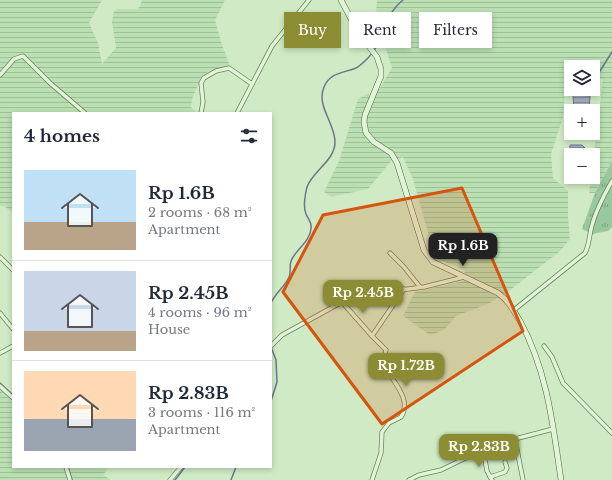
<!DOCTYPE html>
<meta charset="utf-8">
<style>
body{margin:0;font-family:"Libre Baskerville",serif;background:#f2f2f3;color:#1f2937;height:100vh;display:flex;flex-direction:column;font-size:15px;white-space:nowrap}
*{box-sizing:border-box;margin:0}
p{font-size:13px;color:#747a83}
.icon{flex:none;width:22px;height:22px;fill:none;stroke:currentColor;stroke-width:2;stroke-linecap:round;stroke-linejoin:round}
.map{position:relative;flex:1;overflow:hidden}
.side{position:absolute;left:12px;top:112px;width:260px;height:356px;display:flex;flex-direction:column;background:#fff;border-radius:0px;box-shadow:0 2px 6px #0003}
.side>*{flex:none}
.hud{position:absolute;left:284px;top:12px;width:268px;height:36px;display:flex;gap:8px}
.tools{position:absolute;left:564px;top:60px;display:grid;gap:8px}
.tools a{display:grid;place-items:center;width:36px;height:36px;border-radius:0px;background:#fff;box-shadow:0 2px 6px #0003;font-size:20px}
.price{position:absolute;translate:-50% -34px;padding:0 9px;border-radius:8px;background:#8c8c32;color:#fff;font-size:13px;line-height:26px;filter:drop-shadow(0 1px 2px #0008)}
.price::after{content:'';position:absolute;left:50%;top:24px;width:12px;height:9px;margin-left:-6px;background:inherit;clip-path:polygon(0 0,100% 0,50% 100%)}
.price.active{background:#222;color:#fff}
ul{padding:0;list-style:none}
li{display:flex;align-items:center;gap:12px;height:100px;padding:0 12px}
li+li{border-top:1px solid #e0e1e3}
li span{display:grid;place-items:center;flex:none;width:112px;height:80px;border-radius:0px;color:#555}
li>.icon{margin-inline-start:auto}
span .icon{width:48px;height:48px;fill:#fffc;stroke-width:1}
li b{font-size:17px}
h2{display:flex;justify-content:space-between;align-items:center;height:48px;padding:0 12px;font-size:17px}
.tag{padding:0 14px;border-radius:0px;background:#fff;box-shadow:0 2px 6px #0003;font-size:14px;line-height:36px}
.tag.active{background:#8c8c32;color:#fff}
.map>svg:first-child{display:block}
.farmland{fill:url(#farmland-rules)}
.park{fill:url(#park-tufts)}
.water{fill:url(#water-rules);stroke:#6d758b}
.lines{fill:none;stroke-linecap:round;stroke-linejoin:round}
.stream{stroke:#6d758b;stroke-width:1.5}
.minor-casing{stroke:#6e835c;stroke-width:5}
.secondary-casing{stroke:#52653f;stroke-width:6}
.minor{stroke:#e0f5d7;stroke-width:3.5}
.secondary{stroke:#e0f5d7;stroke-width:5}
.marked{fill:#d5550e;fill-opacity:0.2;stroke:#d5550e;stroke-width:3;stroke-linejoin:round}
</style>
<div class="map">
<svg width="612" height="480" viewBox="0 0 612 480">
<defs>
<pattern id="farmland-rules" width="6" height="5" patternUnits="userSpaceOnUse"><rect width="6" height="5" fill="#b9dfb2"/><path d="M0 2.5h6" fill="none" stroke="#9fc099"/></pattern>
<pattern id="park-tufts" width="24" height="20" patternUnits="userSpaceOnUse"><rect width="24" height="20" fill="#99c79e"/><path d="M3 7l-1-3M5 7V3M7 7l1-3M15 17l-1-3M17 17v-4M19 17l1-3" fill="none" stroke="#7da280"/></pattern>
<pattern id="water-rules" width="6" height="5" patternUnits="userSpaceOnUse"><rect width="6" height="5" fill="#a6adbd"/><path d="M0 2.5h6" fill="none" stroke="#878e99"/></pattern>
</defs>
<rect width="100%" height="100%" fill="#cfeac4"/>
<!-- farmland -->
<g class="farmland">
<polygon points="0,0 102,0 89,23 98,43 102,64 116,48 112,22 114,11 118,9 137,9 140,6 142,0 225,0 215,20 222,45 230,66 209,71 202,76 192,99 191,107 197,113 13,113 13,213 4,206 0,206"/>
<polygon points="377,0 612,0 612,161 595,193 589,193 591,177 593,177 593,160 603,79 593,78 593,67 571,67 571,89 573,89 565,92 563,117 551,154 553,178 568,191 568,218 570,239 560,251 509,291 490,303 456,316 444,330 430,335 403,316 415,292 464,281 465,270 435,258 413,179 403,157 391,161 368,189 331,197 324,192 339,161 358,99 367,94 377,93 392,68 382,37 375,27"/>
<polygon points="0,390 11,399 13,399 13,467 109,467 103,475 111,480 0,480"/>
</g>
<!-- park -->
<polygon class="park" points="612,161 612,227 608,231 592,234 582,229 595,193"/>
<!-- water -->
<g class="water">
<polygon points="573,95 590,96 589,111 574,111"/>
<polygon points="570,145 582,145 586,149 585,155 571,155 571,173 568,171"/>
</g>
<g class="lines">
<!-- stream -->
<g class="stream">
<polyline points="593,82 612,52"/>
<polyline points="588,90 589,89"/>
<path d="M 271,303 C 275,294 284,287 288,279 C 292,273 289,267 291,261 C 295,250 311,241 311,228 C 312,222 308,219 306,214 C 303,208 305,194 307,187 C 313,170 335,161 335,142 C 335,123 316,106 324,87 C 330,72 344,73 356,68 C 360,66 365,61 368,58 C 386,40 381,18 403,0"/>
<polyline points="0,383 13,395"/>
<polyline points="271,401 277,382 276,360 271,347"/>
<polyline points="68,467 72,480"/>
<polyline points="175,480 185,467"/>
<polyline points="231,480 236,467"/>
</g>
<!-- minor casing -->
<g class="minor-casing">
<g id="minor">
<polyline points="0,75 14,59 23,56 50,83 85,113"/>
<polyline points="201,113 203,102 201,83 204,78 216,71 229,68 252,84"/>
<polyline points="237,113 272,46 309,0"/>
<polyline points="390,253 404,267 420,287"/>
<polyline points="0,257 13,270"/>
<polyline points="342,302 372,336"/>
<path d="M 514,310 L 585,253 C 590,243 589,235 592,225 C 596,210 604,195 612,181"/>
<polyline points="0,313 13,329"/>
<polyline points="271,346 282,335 342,302 385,292 424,287 464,277"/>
<polyline points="544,346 552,357 563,383 612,433"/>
<polyline points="0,353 13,346"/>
<polyline points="0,386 13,398"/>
<polyline points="515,439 523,480"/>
<polyline points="483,449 487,471 492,480"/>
<polyline points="66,467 70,480"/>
<polyline points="490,477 505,472 507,468 505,462"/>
<polyline points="170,480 181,467"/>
<path d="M 372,480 L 381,453 L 382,432 L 389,423 L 401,417 C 413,399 391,380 383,363 L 386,350 L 372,336 L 404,289"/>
<polyline points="409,480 419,475 441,470 492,445 553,429"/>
</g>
</g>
<!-- secondary casing -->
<g class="secondary-casing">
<path id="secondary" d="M 341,0 L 358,32 L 377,57 L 381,69 L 381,76 L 365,115 L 364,122 L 366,133 L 374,142 L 391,153 L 397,163 L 424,250 L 433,262 L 498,293 C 509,301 513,310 520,321 C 547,370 553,425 561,480"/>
</g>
<!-- minor -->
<use href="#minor" class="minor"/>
<!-- secondary -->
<use href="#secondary" class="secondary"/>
</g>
<!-- marked area -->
<path class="marked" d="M 462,188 L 523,331 L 382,424 L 283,292 L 323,215 Z"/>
</svg>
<div class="tools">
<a><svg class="icon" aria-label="layers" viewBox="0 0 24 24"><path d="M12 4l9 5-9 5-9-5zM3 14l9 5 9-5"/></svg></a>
<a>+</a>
<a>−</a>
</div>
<b class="price active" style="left:463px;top:267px">Rp 1.6B</b>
<b class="price" style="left:363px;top:314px">Rp 2.45B</b>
<b class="price" style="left:406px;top:387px">Rp 1.72B</b>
<b class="price" style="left:479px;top:468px">Rp 2.83B</b>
<div class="hud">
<a class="tag active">Buy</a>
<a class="tag">Rent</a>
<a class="tag">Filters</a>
</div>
<section class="side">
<h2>4 homes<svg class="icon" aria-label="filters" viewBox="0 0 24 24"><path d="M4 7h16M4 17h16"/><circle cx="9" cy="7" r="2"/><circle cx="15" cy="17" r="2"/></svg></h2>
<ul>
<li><span style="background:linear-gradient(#bfe0f5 65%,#b9a48a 0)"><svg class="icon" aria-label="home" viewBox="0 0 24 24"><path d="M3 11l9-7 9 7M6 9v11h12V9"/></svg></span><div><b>Rp 1.6B</b><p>2 rooms · 68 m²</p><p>Apartment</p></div></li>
<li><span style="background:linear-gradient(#c9d6e8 75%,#b9a48a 0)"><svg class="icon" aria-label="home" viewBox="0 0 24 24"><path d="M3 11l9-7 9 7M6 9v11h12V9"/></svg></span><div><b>Rp 2.45B</b><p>4 rooms · 96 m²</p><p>House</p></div></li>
<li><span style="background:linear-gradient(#ffd9b3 60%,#9aa5b1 0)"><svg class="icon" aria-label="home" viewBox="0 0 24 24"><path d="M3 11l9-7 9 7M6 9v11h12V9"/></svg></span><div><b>Rp 2.83B</b><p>3 rooms · 116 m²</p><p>Apartment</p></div></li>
</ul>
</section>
</div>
